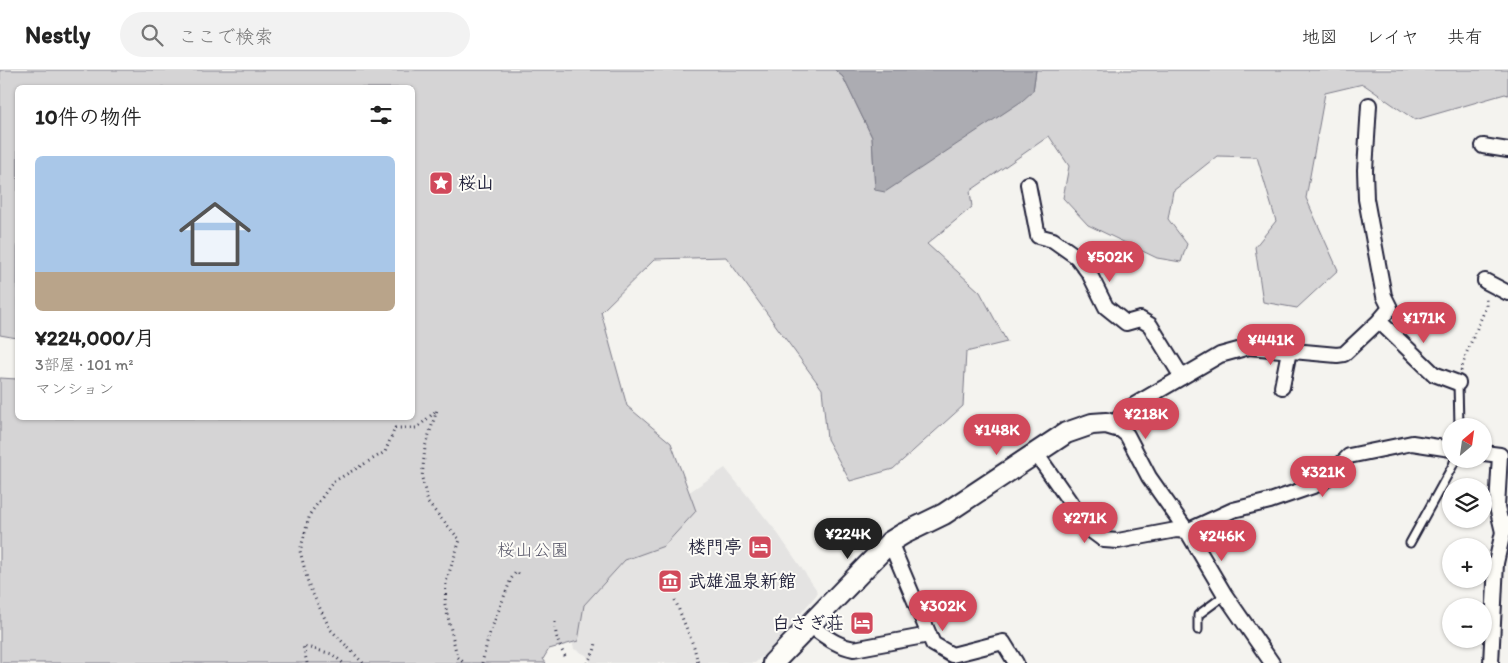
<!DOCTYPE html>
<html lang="ja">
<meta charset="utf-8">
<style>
body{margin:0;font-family:Itim,"Klee One",sans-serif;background:#f2f2f2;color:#222;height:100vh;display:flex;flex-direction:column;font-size:19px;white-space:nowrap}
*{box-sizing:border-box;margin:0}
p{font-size:16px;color:#767676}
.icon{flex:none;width:28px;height:28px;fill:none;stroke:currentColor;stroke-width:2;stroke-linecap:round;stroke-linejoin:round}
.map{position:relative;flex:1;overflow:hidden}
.sheet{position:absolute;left:15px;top:15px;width:400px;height:335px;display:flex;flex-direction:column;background:#fff;border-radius:8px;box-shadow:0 1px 4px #0004}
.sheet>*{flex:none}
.needle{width:32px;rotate:29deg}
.controls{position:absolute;left:1442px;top:348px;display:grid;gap:10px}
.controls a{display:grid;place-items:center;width:50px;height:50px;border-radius:50%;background:#fff;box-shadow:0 1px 4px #0004;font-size:25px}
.price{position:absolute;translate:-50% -42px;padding:0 11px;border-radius:18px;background:#d1495b;color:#fff;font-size:16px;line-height:32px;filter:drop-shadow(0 1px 2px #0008)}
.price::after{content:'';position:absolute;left:50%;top:30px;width:15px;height:11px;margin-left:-8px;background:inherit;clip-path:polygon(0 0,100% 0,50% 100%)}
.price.current{background:#222;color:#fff}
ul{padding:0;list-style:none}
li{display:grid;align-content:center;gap:10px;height:265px;padding:0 20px}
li+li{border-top:1px solid #e0e0e0}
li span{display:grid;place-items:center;height:155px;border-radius:8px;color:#555}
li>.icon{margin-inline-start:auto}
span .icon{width:90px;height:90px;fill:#fffc;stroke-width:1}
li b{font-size:21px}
h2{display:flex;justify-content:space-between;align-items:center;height:60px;padding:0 20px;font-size:21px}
header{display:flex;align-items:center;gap:30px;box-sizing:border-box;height:70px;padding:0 25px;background:#fff;border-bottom:1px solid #e0e0e0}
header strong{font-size:24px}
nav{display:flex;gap:28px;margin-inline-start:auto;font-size:18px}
.search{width:350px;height:45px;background:#f2f2f2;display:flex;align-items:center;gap:12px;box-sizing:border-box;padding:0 18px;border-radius:28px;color:#767676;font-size:19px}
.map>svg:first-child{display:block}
.built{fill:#e4e3e2}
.green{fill:#d5d4d5;stroke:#7c7b88}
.water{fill:#acacb2;stroke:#757582}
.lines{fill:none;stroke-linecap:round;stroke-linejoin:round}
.lane-casing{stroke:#22223b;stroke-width:11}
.street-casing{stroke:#22223b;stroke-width:18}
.secondary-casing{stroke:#22223b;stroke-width:24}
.path{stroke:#22223b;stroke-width:3;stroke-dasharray:1 4;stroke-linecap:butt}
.lane{stroke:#fdfcf7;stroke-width:7}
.street{stroke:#fdfcf7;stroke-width:14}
.secondary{stroke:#fdfcf7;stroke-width:20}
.labels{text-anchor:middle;stroke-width:4;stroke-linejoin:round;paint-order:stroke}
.poi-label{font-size:18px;font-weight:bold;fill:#22223b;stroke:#fdfcf7;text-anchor:start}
.park-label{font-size:18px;fill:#585769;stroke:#fdfcf7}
</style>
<header>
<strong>Nestly</strong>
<div class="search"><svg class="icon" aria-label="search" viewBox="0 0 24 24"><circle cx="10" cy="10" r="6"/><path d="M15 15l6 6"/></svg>ここで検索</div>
<nav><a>地図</a><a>レイヤ</a><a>共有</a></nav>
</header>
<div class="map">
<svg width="1508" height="593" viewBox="0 0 1508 593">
<rect width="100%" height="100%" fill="#f4f3ef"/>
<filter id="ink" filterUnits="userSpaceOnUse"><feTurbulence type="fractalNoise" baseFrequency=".02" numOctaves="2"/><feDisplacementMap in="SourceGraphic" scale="10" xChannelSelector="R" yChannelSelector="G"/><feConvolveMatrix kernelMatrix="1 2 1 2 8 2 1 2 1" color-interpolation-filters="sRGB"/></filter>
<g filter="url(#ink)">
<!-- built -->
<polygon class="built" points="725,398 776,461 816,519 817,524 775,574 755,593 591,593 586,585 574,579 565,544 676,431"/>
<!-- green -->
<polygon class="green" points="0,0 835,0 843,7 872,67 875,120 1033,21 1036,0 1508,0 1508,25 1505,24 1415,50 1363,14 1325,23 1306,128 1338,200 1297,238 1263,232 1255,177 1276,151 1257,87 1217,86 1173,121 1168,149 1187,174 1181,192 1157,188 1088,155 1063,128 1069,96 1049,66 970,121 972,137 927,174 980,222 1007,272 966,282 963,336 893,399 850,411 827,369 822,319 726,187 655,189 601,242 627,336 671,373 696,441 664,476 625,490 584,535 578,571 549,579 543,589 546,593 0,593 0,308 17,309 18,348 412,348 412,18 18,18 17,268 0,265"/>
<!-- water -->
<polygon class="water" points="835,0 1036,0 1033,21 1022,31 885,122 875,120 872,67 843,7"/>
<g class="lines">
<!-- lane casing -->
<g class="lane-casing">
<g id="lane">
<polyline points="1458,313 1459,356"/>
<polyline points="1410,473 1453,395 1455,389"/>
<polyline points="1198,560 1198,545 1225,525"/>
</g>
</g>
<!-- street casing -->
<g class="street-casing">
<g id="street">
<polyline points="1483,76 1508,80"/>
<polyline points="1028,114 1038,166 1053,170 1077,187 1089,203 1106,237 1126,253 1140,249 1150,255 1182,307"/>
<polyline points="1485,211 1508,223"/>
<polyline points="1379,251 1434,304 1458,313"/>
<polyline points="1282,317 1289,281"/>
<polyline points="1035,382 1089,459 1104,470 1118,471 1176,460 1187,461 1233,440 1270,431 1322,413 1349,386 1412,373 1451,379"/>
<polyline points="1484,383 1500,385 1497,437 1503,462"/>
<polyline points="890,472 933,574 952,585 1003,572 1016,593"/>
<path d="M 809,555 C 824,565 836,576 854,579 L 929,565"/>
<polyline points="1272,593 1225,525 1187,461 1149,407 1127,365 1116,356 1119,348 1129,338 1220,285 1249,277 1337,285 1344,284 1379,251 1390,238 1384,226 1366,129 1365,100 1369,35"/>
<polyline points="1491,593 1496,493 1503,462 1508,454"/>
</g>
</g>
<!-- secondary casing -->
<g class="secondary-casing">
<polyline id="secondary" points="773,593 890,472 903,464 944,444 1066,363 1092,354 1106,353 1116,356"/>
</g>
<!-- path -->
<g class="path">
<polyline points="1461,301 1466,284 1486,237 1486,227"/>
<polyline points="675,530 694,577 698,593"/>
<path d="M 555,552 C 555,566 559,577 567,589"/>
<polyline points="307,593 303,576 332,584 343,593"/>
<polyline points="363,593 330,559 309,516 300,481 310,444 333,412 385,382 395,358 417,358 437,340 425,377 422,408 428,433 460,470 446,512 445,534 457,586 464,593"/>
<polyline points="482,593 489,565 511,509 516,502 521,505"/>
<polyline points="587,593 594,582 596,573"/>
</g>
<!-- lane -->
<use href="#lane" class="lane"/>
<!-- street -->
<use href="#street" class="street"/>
<!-- secondary -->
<use href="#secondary" class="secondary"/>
</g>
</g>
<!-- icons -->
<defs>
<g id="sight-square" transform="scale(1.25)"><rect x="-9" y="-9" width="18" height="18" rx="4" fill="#d1495b" stroke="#fdfcf7"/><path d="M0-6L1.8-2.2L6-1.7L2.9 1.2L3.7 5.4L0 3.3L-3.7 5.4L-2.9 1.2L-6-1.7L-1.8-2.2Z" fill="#fff"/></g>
<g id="hotel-square" transform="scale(1.25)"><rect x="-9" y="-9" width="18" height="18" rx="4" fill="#d1495b" stroke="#fdfcf7"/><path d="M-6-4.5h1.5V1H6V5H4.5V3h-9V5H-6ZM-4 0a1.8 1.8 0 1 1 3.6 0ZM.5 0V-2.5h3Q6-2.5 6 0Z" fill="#fff"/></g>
<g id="museum-square" transform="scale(1.25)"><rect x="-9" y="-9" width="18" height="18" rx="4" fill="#d1495b" stroke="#fdfcf7"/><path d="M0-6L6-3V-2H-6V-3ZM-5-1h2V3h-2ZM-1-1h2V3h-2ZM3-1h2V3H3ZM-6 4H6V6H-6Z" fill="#fff"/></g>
</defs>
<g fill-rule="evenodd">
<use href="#sight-square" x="441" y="113"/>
<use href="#hotel-square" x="760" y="477"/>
<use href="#museum-square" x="670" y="511"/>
<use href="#hotel-square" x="862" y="553"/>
</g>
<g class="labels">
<!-- poi labels -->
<g class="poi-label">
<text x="458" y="119">桜山</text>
<text x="742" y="483" text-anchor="end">楼門亭</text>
<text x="688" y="517">武雄温泉新館</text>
<text x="844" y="559" text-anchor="end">白さぎ荘</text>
</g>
<!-- park labels -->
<g class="park-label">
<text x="533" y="486">桜山公園</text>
</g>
</g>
</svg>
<div class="controls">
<a><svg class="needle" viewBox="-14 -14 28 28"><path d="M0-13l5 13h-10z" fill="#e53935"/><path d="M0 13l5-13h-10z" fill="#767676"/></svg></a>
<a><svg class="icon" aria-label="layers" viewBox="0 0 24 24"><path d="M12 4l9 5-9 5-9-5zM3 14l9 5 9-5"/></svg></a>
<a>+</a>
<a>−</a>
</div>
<b class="price" style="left:1110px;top:213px">¥502K</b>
<b class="price" style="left:1424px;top:274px">¥171K</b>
<b class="price" style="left:1271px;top:296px">¥441K</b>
<b class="price" style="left:1146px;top:370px">¥218K</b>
<b class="price" style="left:997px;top:386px">¥148K</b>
<b class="price" style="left:1323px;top:428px">¥321K</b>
<b class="price" style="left:1085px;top:474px">¥271K</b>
<b class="price current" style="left:848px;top:490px">¥224K</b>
<b class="price" style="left:1222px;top:492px">¥246K</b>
<b class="price" style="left:943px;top:562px">¥302K</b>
<section class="sheet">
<h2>10件の物件<svg class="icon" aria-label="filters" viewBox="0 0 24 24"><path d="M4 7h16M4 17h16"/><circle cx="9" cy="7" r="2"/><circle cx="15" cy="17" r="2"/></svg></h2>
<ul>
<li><span style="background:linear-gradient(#a9c7e8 75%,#b9a48a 0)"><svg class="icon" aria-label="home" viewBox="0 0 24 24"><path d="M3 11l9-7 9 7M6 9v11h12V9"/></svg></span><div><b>¥224,000/月</b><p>3部屋 · 101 m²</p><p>マンション</p></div></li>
</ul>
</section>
</div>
